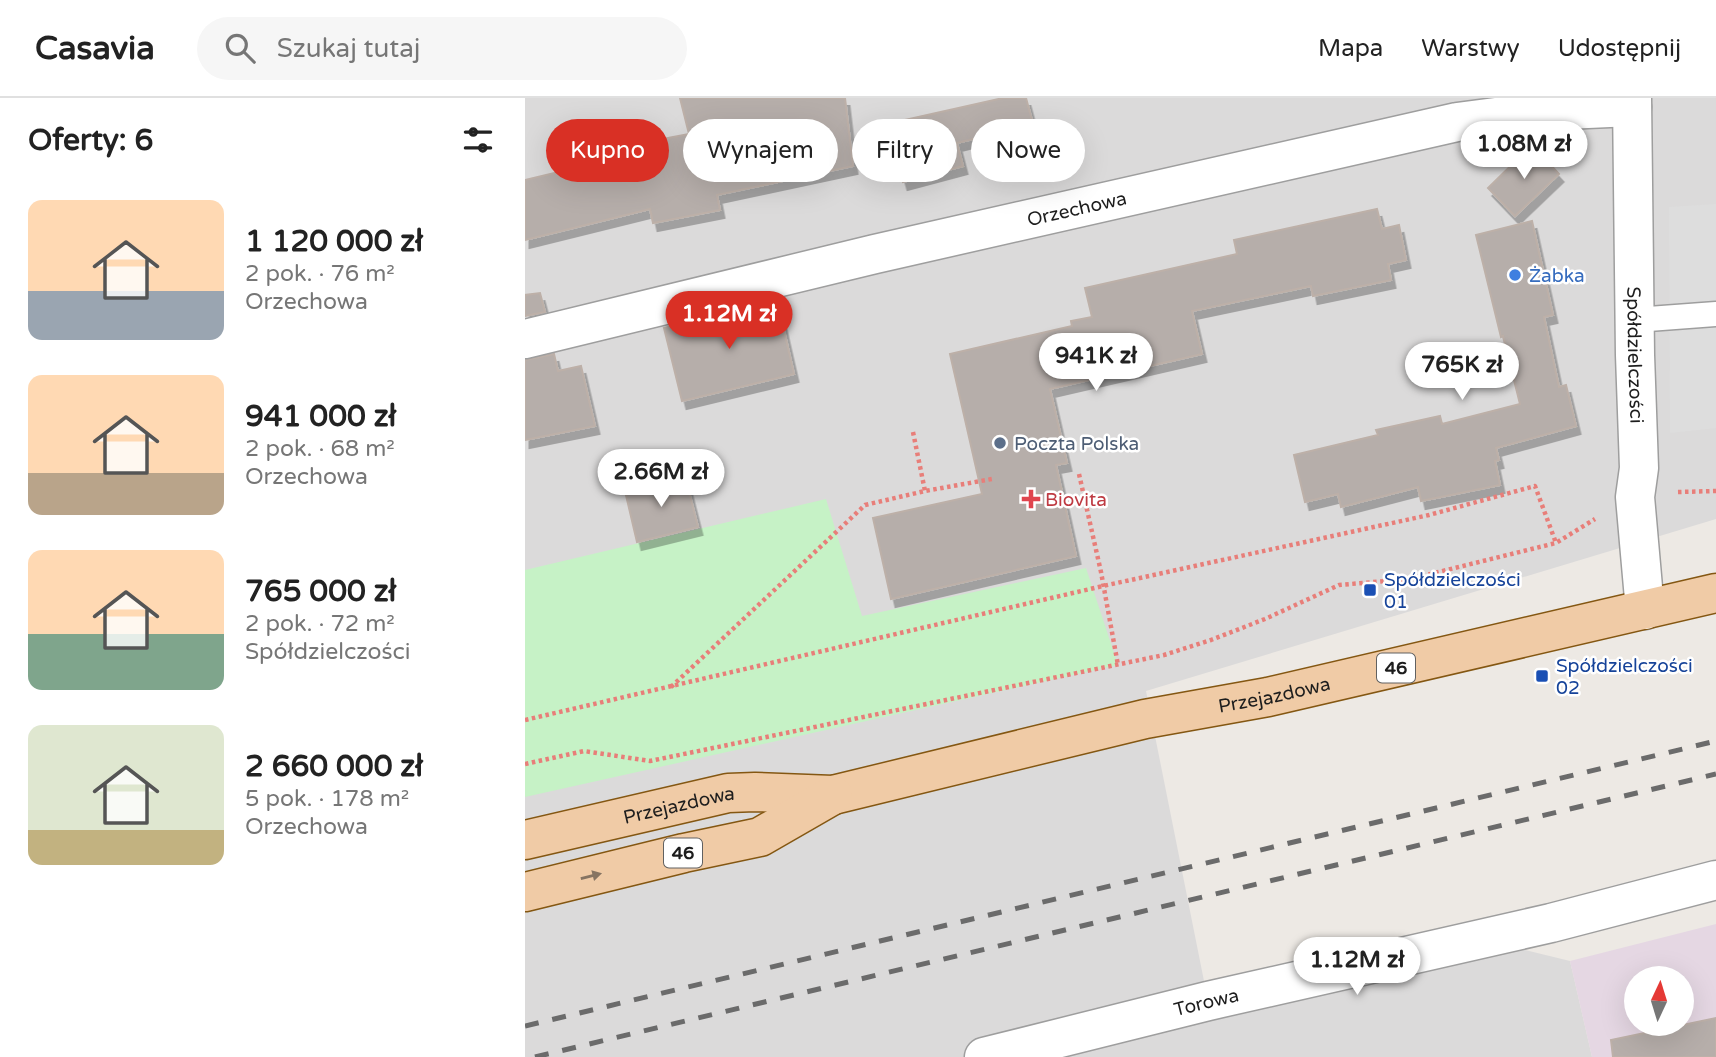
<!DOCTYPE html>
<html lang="pl">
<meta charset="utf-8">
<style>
body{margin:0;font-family:"Varela Round",sans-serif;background:#f6f6f6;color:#222;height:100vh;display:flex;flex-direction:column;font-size:26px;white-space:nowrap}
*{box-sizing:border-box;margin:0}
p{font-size:23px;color:#767676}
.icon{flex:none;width:38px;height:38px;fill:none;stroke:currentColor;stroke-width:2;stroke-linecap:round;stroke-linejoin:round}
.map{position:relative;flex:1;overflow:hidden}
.side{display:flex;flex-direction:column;background:#fff;width:525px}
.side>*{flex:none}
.guide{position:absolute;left:21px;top:21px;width:665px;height:63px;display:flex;gap:14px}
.needle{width:46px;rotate:4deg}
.fabs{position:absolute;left:1099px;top:868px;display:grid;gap:14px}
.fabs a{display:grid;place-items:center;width:70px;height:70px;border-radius:50%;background:#fff;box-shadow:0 7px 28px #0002;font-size:35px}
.price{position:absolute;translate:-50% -60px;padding:0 16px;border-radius:24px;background:#fff;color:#222;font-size:23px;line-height:46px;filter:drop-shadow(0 2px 4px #0008)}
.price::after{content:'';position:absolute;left:50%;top:42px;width:21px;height:16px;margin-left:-10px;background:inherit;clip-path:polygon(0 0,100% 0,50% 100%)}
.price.current{background:#d93025;color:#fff}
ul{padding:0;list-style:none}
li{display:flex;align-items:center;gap:21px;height:175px;padding:0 28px}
li span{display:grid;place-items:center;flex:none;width:196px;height:140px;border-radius:14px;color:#555}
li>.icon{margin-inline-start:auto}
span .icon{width:84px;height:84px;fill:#fffc;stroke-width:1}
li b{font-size:30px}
h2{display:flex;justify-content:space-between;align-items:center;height:84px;padding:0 28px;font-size:30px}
.pill{padding:0 24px;border-radius:32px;background:#fff;box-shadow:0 7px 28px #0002;font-size:24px;line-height:63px}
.pill.current{background:#d93025;color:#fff}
header{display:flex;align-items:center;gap:42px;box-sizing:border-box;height:98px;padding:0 35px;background:#fff;border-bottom:2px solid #e0e0e0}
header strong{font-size:33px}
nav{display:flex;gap:38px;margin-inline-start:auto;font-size:24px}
.search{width:490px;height:63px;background:#f6f6f6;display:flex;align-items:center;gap:18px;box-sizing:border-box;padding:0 24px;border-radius:38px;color:#767676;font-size:26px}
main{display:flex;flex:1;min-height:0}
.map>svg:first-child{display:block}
.residential{fill:#dbdada}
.industrial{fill:#e5d7e3;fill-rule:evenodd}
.park{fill:#c6f2c6}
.parking{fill:#ddd}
.building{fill:#b6aeaa;stroke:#bdb0a8;stroke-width:2;filter:url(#shadow)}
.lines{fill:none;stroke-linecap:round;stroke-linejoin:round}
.lane-casing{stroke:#9e9e9e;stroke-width:27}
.street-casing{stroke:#9e9e9e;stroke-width:41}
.primary-casing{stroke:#845712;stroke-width:41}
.path{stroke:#e87e79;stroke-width:4.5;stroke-dasharray:3.5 3.5;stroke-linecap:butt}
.lane{stroke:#fff;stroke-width:24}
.street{stroke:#fff;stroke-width:38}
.primary{stroke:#f0cba6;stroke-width:38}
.rail{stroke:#6b6b6b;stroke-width:5;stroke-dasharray:14 14;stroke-linecap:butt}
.oneway{fill:#867462}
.shop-dot{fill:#3f7fe0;stroke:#fff;stroke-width:2.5}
.service-dot{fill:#5c6f8a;stroke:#fff;stroke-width:2.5}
.health-dot{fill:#e0444e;stroke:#fff;stroke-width:2.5}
.transit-dot{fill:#1a4fb4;stroke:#fff;stroke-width:2.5}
.labels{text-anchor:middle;stroke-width:5;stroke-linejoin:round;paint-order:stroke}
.shield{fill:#fff;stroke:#616161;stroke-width:2}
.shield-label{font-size:18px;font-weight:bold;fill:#1d1d1d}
.street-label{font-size:19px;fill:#1d1d1d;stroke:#fff}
.shop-label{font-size:19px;fill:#366cbe;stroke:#fff;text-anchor:start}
.service-label{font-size:19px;fill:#4e5e75;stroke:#fff;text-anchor:start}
.health-label{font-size:19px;fill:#be3a42;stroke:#fff;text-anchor:start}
.transit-label{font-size:19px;fill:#164399;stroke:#fff;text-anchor:start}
</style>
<header>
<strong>Casavia</strong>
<div class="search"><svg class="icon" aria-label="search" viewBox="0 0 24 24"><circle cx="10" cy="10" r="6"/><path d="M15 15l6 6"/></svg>Szukaj tutaj</div>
<nav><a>Mapa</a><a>Warstwy</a><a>Udostępnij</a></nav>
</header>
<main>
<section class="side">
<h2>Oferty: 6<svg class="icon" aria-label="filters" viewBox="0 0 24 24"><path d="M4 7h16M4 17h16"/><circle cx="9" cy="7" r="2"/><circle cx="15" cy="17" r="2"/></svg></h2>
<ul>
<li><span style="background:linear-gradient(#ffd9b3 65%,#9aa5b1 0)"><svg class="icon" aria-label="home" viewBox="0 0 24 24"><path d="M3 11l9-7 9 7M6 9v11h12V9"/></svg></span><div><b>1 120 000 zł</b><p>2 pok. · 76 m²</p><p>Orzechowa</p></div></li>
<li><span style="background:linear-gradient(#ffd9b3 70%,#b9a48a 0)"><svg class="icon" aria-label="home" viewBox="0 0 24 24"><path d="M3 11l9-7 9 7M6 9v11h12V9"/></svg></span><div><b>941 000 zł</b><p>2 pok. · 68 m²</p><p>Orzechowa</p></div></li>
<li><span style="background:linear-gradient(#ffd9b3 60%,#7fa58c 0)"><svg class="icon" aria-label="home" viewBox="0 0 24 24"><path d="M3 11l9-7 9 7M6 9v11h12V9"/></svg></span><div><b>765 000 zł</b><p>2 pok. · 72 m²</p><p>Spółdzielczości</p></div></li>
<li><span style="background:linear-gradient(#dfe7d0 75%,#c2b280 0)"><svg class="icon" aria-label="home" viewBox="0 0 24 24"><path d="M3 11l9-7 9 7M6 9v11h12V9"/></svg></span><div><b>2 660 000 zł</b><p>5 pok. · 178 m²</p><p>Orzechowa</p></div></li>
</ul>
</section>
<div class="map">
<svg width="1191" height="959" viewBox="0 0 1191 959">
<defs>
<filter id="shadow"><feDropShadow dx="4.5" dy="8" stdDeviation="0" flood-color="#0004"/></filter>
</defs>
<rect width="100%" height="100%" fill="#ede9e4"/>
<!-- residential -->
<polygon class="residential" points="0,0 1191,0 1191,421 621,593 683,903 956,841 1045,863 1067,959 0,959"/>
<!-- industrial -->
<path class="industrial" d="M 1191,826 L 1191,959 L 1067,959 L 1045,863 ZM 1111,880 L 1157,880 L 1157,926 L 1111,926 Z"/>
<!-- park -->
<polygon class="park" points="301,401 337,518 561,470 593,567 0,699 0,472"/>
<!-- parking -->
<polygon class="parking" points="1191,106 1191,330 1145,335 1144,109"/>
<!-- building -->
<g class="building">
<polygon points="155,0 320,0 328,68 192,97 195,112 128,125 125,111 0,142 0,82 113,55 111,46 164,36"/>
<polygon points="478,0 501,0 508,26 432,45 438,68 378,84 362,26"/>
<polygon points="1007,47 1034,76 990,118 963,90"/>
<polygon points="852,111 857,131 874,127 881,162 863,166 866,182 788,198 786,188 667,213 677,256 525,291 542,365 531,367 551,458 366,501 348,420 457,396 425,256 547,228 546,223 567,219 560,190 712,156 709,142"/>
<polygon points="1007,123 1028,217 1019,219 1034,289 1041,287 1051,328 971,350 974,362 970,363 975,387 896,403 893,389 816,409 813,396 780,404 769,357 853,337 851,332 915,318 917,326 995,306 978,238 976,239 951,137"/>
<polygon points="15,195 20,214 0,218 0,197"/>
<polygon points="252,202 269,276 157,303 139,230"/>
<polygon points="29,256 33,273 56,268 70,328 0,342 0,262"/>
<polygon points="160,378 173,429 112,444 100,393"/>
<polygon points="1191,920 1191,959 1088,959 1086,942"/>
</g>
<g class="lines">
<!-- lane casing -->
<g class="lane-casing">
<polyline id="lane" points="1110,222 1191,216"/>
</g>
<!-- street casing -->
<g class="street-casing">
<g id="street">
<path id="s1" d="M 1107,0 L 1110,257 L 1114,370 L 1110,399 L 1120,512"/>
<path id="s2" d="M 0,241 L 350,156 L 932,24 L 1018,13 L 1107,9"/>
<path id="s3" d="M 459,959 L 683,903 L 1026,825 L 1191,782"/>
</g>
</g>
<!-- primary casing -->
<g class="primary-casing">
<g id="primary">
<path id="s4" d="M 0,742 L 203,695 L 230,694 L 308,697 L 620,621 L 743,599 L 1191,495"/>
<polyline points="0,794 159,755 235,739 308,697"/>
</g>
</g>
<!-- path -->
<g class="path">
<polyline points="388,334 400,393"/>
<polyline points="554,376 576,474 593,567"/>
<polyline points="1153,394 1191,393"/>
<polyline points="146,589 340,407 400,393 467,381"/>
<polyline points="0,622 578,488 904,417 1010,388 1031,445"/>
<polyline points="0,666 59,653 125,663 639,557 686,542 740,521 814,487 885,481 1031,445 1070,421"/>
</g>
<!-- lane -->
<use href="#lane" class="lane"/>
<!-- street -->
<use href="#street" class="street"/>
<!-- primary -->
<use href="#primary" class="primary"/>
<!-- rail -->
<g class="rail">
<polyline points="0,928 1191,643"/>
<polyline points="10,959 1191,676"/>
</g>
</g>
<!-- one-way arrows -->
<defs><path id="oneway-solid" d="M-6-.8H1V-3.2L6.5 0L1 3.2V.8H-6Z" transform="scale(1.75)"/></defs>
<use class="oneway" href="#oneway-solid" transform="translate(66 778) rotate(-14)"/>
<!-- markers -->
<circle class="shop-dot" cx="990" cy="177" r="7"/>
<circle class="service-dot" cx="475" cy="345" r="7"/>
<path class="health-dot" d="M502.5 390.5h7v7h7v7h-7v7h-7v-7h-7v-7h7z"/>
<g class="transit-dot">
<rect x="838" y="485" width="14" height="14" rx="3.5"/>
<rect x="1010" y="571" width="14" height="14" rx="3.5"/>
</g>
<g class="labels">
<!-- shield labels -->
<g class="shield">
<rect x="852" y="555.5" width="38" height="29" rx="5"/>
<rect x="139" y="740.5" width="38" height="29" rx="5"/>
</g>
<g class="shield-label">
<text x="871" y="576">46</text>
<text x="158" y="761">46</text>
</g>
<!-- street labels -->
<g class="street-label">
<text dy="7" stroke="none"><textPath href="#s2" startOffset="567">Orzechowa</textPath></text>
<text dy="7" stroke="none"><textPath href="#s1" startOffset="257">Spółdzielczości</textPath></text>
<text dy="7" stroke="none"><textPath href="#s4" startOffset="766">Przejazdowa</textPath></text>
<text dy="7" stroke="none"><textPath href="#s4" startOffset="158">Przejazdowa</textPath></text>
<text dy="7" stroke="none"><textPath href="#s3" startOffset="229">Torowa</textPath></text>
</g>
<!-- shop labels -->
<g class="shop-label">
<text x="1004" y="184">Żabka</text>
</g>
<!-- service labels -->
<g class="service-label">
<text x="489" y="352">Poczta Polska</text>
</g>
<!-- health labels -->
<g class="health-label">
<text x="520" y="408">Biovita</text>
</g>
<!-- transit labels -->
<g class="transit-label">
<text x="859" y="488">Spółdzielczości<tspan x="859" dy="22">01</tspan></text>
<text x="1031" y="574">Spółdzielczości<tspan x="1031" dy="22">02</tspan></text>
</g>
</g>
</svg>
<div class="fabs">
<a><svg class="needle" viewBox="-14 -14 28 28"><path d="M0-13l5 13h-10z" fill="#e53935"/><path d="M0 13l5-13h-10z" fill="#767676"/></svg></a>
</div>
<b class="price" style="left:999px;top:83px">1.08M zł</b>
<b class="price current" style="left:204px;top:253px">1.12M zł</b>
<b class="price" style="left:571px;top:295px">941K zł</b>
<b class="price" style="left:937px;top:304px">765K zł</b>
<b class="price" style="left:136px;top:411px">2.66M zł</b>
<b class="price" style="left:832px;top:899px">1.12M zł</b>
<div class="guide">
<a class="pill current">Kupno</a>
<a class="pill">Wynajem</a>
<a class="pill">Filtry</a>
<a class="pill">Nowe</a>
</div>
</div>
</main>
